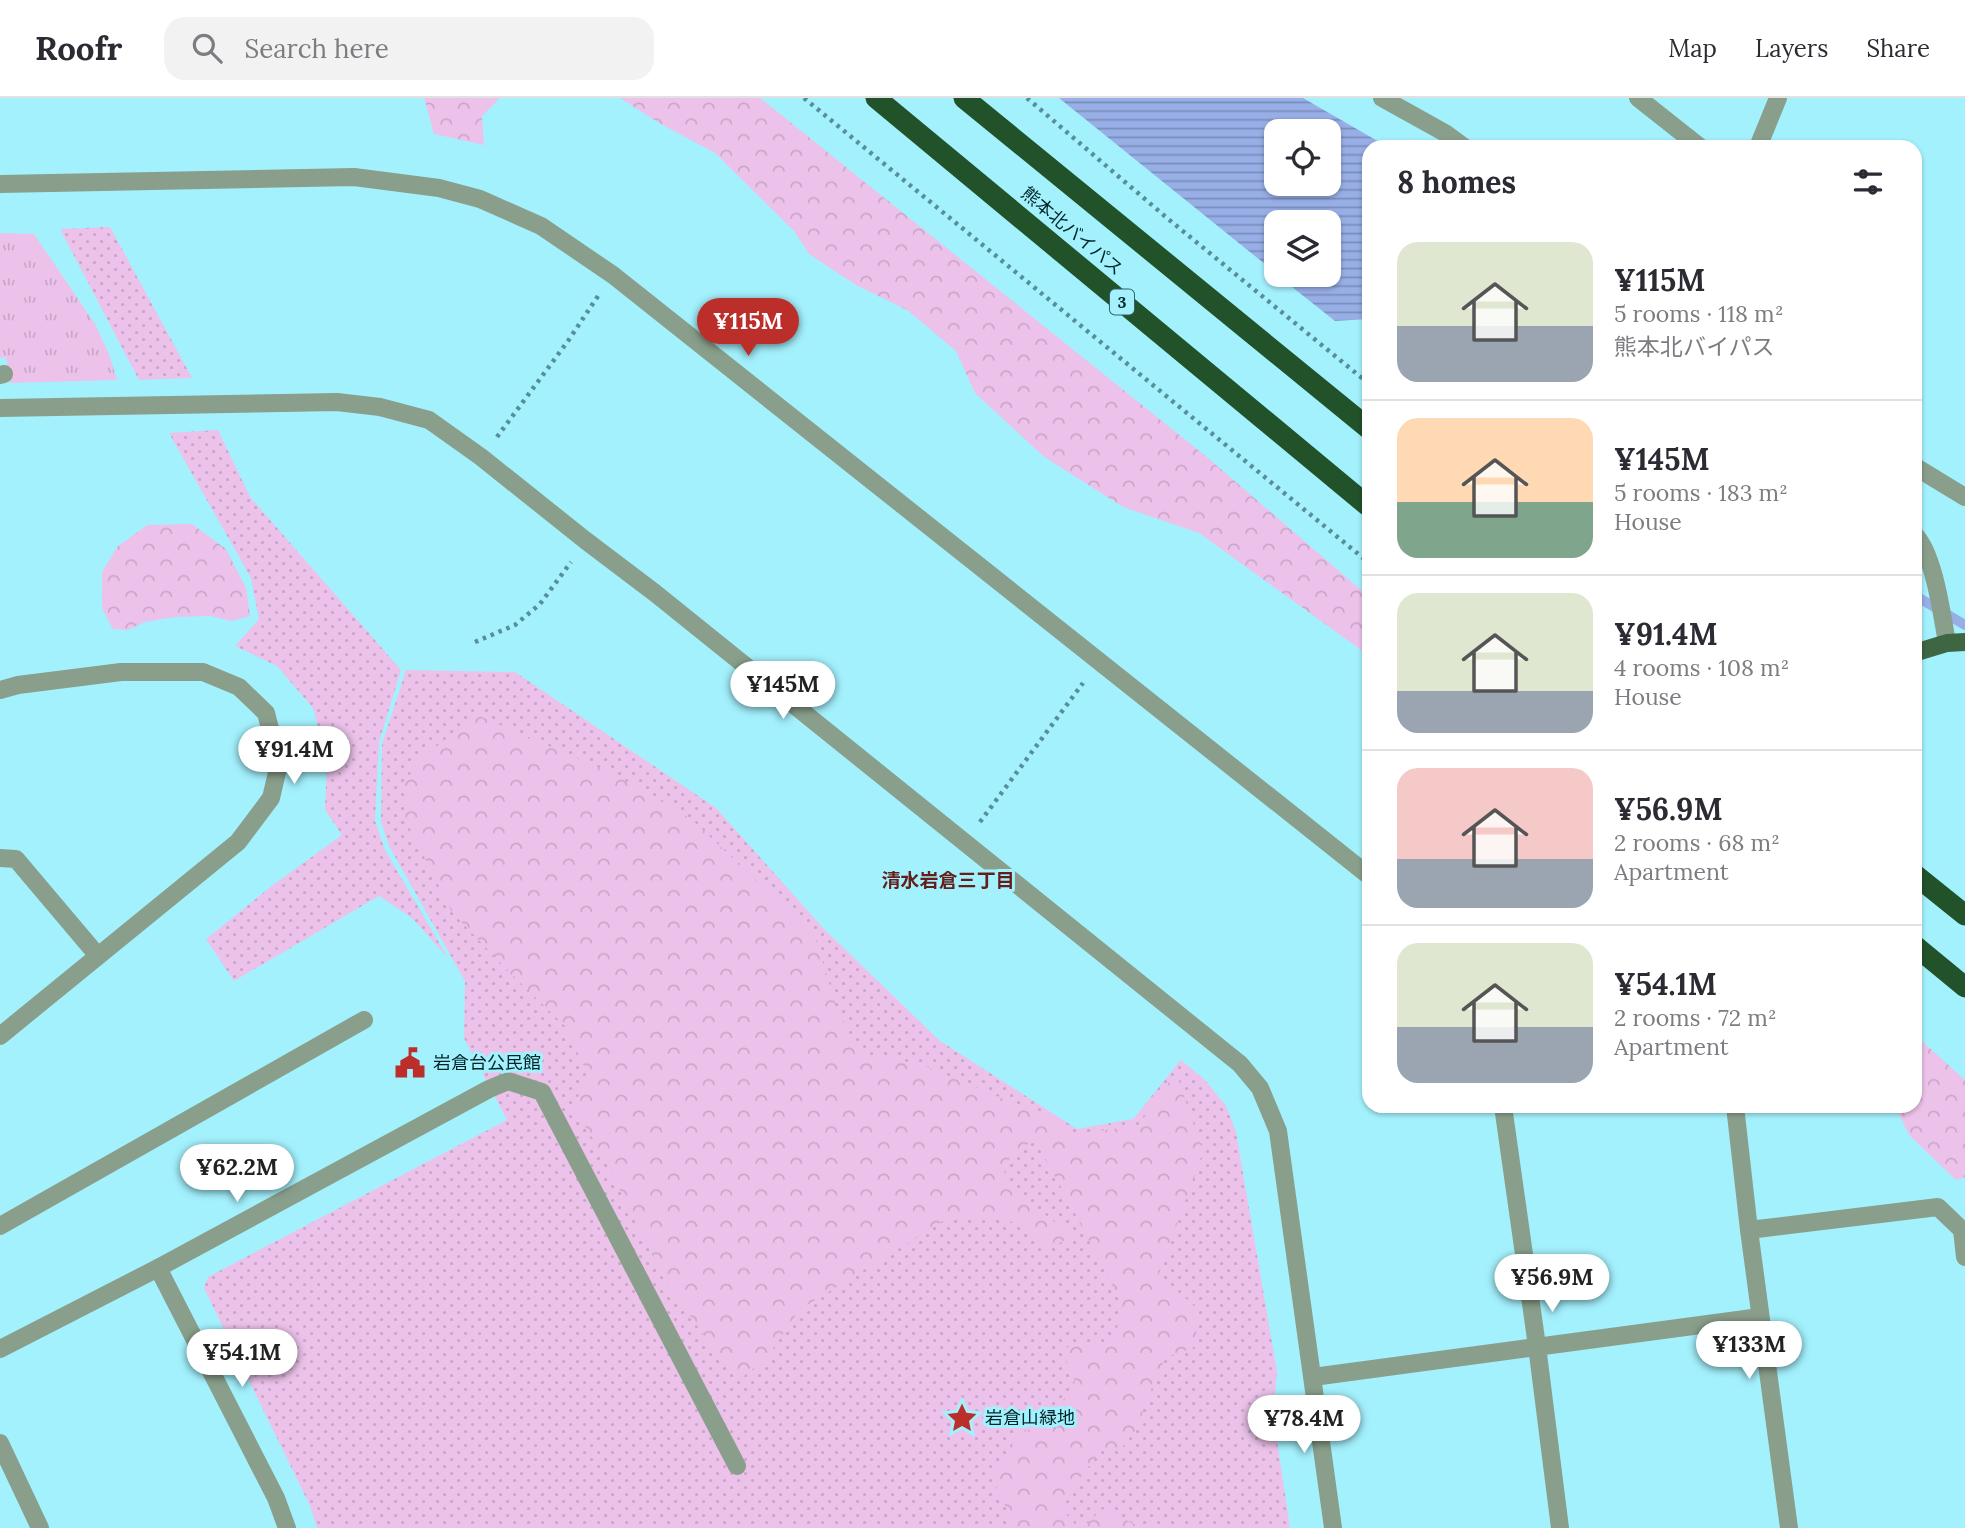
<!DOCTYPE html>
<meta charset="utf-8">
<style>
body{margin:0;font-family:Lora,"Noto Sans JP",serif;background:#f2f2f3;color:#2b2b33;height:100vh;display:flex;flex-direction:column;font-size:26px;white-space:nowrap}
*{box-sizing:border-box;margin:0}
p{font-size:23px;color:#7c7c81}
.icon{flex:none;width:38px;height:38px;fill:none;stroke:currentColor;stroke-width:2;stroke-linecap:round;stroke-linejoin:round}
.map{position:relative;flex:1;overflow:hidden}
.sheet{position:absolute;left:1362px;top:42px;width:560px;height:973px;display:flex;flex-direction:column;background:#fff;border-radius:21px;box-shadow:0 2px 5px #0004}
.sheet>*{flex:none}
.fabs{position:absolute;left:1264px;top:21px;display:grid;gap:14px}
.fabs a{display:grid;place-items:center;width:77px;height:77px;border-radius:14px;background:#fff;box-shadow:0 2px 5px #0004;font-size:35px}
.price{position:absolute;translate:-50% -60px;padding:0 16px;border-radius:24px;background:#fff;color:#222;font-size:23px;line-height:46px;filter:drop-shadow(0 2px 4px #0008)}
.price::after{content:'';position:absolute;left:50%;top:42px;width:21px;height:16px;margin-left:-10px;background:inherit;clip-path:polygon(0 0,100% 0,50% 100%)}
.price.selected{background:#bc2e29;color:#fff}
ul{padding:0;list-style:none}
li{display:flex;align-items:center;gap:21px;height:175px;padding:0 35px}
li+li{border-top:2px solid #e1e1e2}
li span{display:grid;place-items:center;flex:none;width:196px;height:140px;border-radius:21px;color:#555}
li>.icon{margin-inline-start:auto}
span .icon{width:84px;height:84px;fill:#fffc;stroke-width:1}
li b{font-size:30px}
h2{display:flex;justify-content:space-between;align-items:center;height:84px;padding:0 35px;font-size:30px}
header{display:flex;align-items:center;gap:42px;box-sizing:border-box;height:98px;padding:0 35px;background:#fff;border-bottom:2px solid #e1e1e2}
header strong{font-size:33px}
nav{display:flex;gap:38px;margin-inline-start:auto;font-size:24px}
.search{width:490px;height:63px;background:#f2f2f3;display:flex;align-items:center;gap:18px;box-sizing:border-box;padding:0 24px;border-radius:21px;color:#7c7c81;font-size:26px}
.map>svg:first-child{display:block}
.grass{fill:url(#grass-dots)}
.forest{fill:url(#forest-crowns)}
.park{fill:url(#park-tufts)}
.water{fill:url(#water-rules);fill-rule:evenodd}
.lines{fill:none;stroke-linecap:round;stroke-linejoin:round}
.stream{stroke:#98aee6;stroke-width:10}
.path{stroke:#568f98;stroke-width:4.5;stroke-dasharray:3.5 5;stroke-linecap:butt}
.minor{stroke:#899f8b;stroke-width:18}
.major{stroke:#3e6643;stroke-width:18}
.highway{stroke:#21522a;stroke-width:21}
.labels{text-anchor:middle;stroke-width:6;stroke-linejoin:round;paint-order:stroke}
.shield{fill:#a3f1fd;stroke:#336269;stroke-width:2}
.shield-label{font-size:16px;font-weight:bold;fill:#032529}
.street-label{font-size:18px;fill:#032529;stroke:#a3f1fd}
.poi-label{font-size:18px;fill:#032529;stroke:#a3f1fd;text-anchor:start}
.neighbourhood-label{font-size:19px;font-weight:bold;fill:#631e1a;stroke:#a3f1fd}
</style>
<header>
<strong>Roofr</strong>
<div class="search"><svg class="icon" aria-label="search" viewBox="0 0 24 24"><circle cx="10" cy="10" r="6"/><path d="M15 15l6 6"/></svg>Search here</div>
<nav><a>Map</a><a>Layers</a><a>Share</a></nav>
</header>
<div class="map">
<svg width="1965" height="1430" viewBox="0 0 1965 1430">
<defs>
<pattern id="grass-dots" width="8" height="8" patternUnits="userSpaceOnUse" patternTransform="scale(1.75)"><rect width="8" height="8" fill="#ecc2ea"/><path d="M2 2h.1M6 6h.1" fill="none" stroke="#c9a7c9" stroke-width="1.8" stroke-linecap="round"/></pattern>
<pattern id="forest-crowns" width="20" height="18" patternUnits="userSpaceOnUse" patternTransform="scale(1.75)"><rect width="20" height="18" fill="#ecc2ea"/><path d="M2 6a3 3 0 1 1 6 0M12 15a3 3 0 1 1 6 0" fill="none" stroke="#c9a7c9"/></pattern>
<pattern id="park-tufts" width="24" height="20" patternUnits="userSpaceOnUse" patternTransform="scale(1.75)"><rect width="24" height="20" fill="#ecc2ea"/><path d="M3 7l-1-3M5 7V3M7 7l1-3M15 17l-1-3M17 17v-4M19 17l1-3" fill="none" stroke="#c9a7c9"/></pattern>
<pattern id="water-rules" width="6" height="5" patternUnits="userSpaceOnUse" patternTransform="scale(1.75)"><rect width="6" height="5" fill="#98aee6"/><path d="M0 2.5h6" fill="none" stroke="#7a8dba"/></pattern>
</defs>
<rect width="100%" height="100%" fill="#a3f1fd"/>
<!-- grass -->
<g class="grass">
<polygon points="110,129 192,280 139,282 60,131"/>
<polygon points="218,332 250,399 401,572 379,644 375,723 385,752 448,860 412,820 379,798 234,883 206,841 273,787 342,737 325,712 327,662 313,610 277,568 235,548 259,521 251,480 169,335"/>
<polygon points="406,572 515,574 716,710 824,831 940,943 1077,1031 1133,1021 1181,962 1205,982 1226,1008 1236,1034 1277,1274 1273,1316 1290,1430 317,1430 310,1408 204,1190 208,1179 507,1022 464,940 465,883 389,748 381,724 382,646"/>
</g>
<!-- forest -->
<g class="forest">
<polygon points="424,0 500,0 482,18 484,47 434,36"/>
<polygon points="620,0 760,0 1208,360 1368,498 1368,557 1199,435 1123,409 1043,358 975,295 956,253 907,212 856,187 809,156 794,133 715,55 659,25"/>
<polygon points="192,426 226,451 246,490 250,518 231,523 211,518 175,519 145,524 128,532 113,531 102,510 102,474 117,449 147,427"/>
<polygon points="477,617 613,676 690,720 814,836 837,910 860,956 921,966 1025,1010 1044,1014 1073,1036 1138,1028 1176,974 1203,1054 1158,1178 1199,1211 1195,1249 1165,1260 1144,1308 1139,1328 1122,1350 1102,1352 1071,1391 1063,1412 1078,1430 1016,1430 997,1391 995,1372 1021,1335 1049,1323 1075,1284 1061,1250 1112,1244 1124,1210 1068,1102 1034,1041 1001,1068 1017,1096 1074,1138 1051,1149 1002,1118 948,1120 799,1212 766,1261 740,1281 719,1258 666,1185 601,1054 574,1010 587,974 564,927 511,876 452,814 405,721 404,685 420,661"/>
<polygon points="1915,937 1965,982 1965,1079 1956,1082 1909,1037 1895,1008 1914,1008"/>
<polygon points="1102,1411 1137,1427 1136,1430 1083,1430"/>
</g>
<!-- park -->
<polygon class="park" points="0,135 34,136 95,226 109,256 117,282 10,285 6,259 0,260"/>
<!-- water -->
<path class="water" d="M 1059,0 L 1303,0 L 1388,49 L 1368,49 L 1368,221 L 1335,223 L 1277,177 L 1328,177 L 1328,124 L 1276,124 L 1276,175 ZM 1276,33 L 1328,33 L 1328,86 L 1276,86 Z"/>
<g class="lines">
<!-- stream -->
<polyline class="stream" points="1914,497 1965,527"/>
<!-- path -->
<g class="path">
<polyline points="804,0 1368,464"/>
<polyline points="1027,0 1167,120 1368,285"/>
<polyline points="497,339 568,243 598,198"/>
<polyline points="475,544 515,527 540,506 571,464"/>
<polyline points="980,724 1083,585"/>
</g>
<!-- minor -->
<g class="minor">
<polyline points="1382,0 1445,35 1464,49"/>
<polyline points="1638,0 1700,49"/>
<polyline points="1758,49 1778,0"/>
<polyline points="0,86 354,79 439,90 480,101 541,128 613,177 1368,777"/>
<polyline points="0,277 4,276"/>
<polyline points="0,310 337,304 380,309 429,322 481,359 585,442 655,495 1240,966 1260,990 1278,1033 1333,1430"/>
<polyline points="1914,368 1965,399"/>
<path d="M 1914,436 C 1934,455 1942,517 1947,545"/>
<polyline points="0,592 18,587 121,574 203,574 239,589 266,615 279,666 271,700 238,744 0,938"/>
<polyline points="0,760 16,761 98,858"/>
<polyline points="1503,1008 1537,1248 1560,1430"/>
<polyline points="1735,1008 1749,1132 1789,1430"/>
<polyline points="0,1128 364,922"/>
<polyline points="1749,1132 1938,1109 1962,1132 1965,1159"/>
<polyline points="158,1170 276,1400 287,1430"/>
<polyline points="0,1251 158,1170 489,991 508,983 542,994 737,1368"/>
<polyline points="1313,1279 1760,1219"/>
<polyline points="0,1345 40,1430"/>
</g>
<!-- major -->
<polyline class="major" points="1914,555 1947,545 1965,544"/>
<!-- highway -->
<g class="highway">
<polyline points="876,0 1368,408"/>
<polyline points="964,0 1368,330"/>
<polyline points="1914,776 1965,817"/>
<polyline points="1914,847 1965,889"/>
</g>
</g>
<!-- icons -->
<defs>
<g id="civic-bare" transform="scale(2.415)"><path d="M-.6-6.5H3V-4.5H.6V-3L4-1V1h2V6H-6V1h2V-1L-.6-3ZM-1.2 2.5V6h2.4V2.5Z" fill="#bc2e29" stroke="#a3f1fd" stroke-width="2.5" paint-order="stroke"/></g>
<g id="sight-bare" transform="scale(2.415)"><path d="M0-6L1.8-2.2L6-1.7L2.9 1.2L3.7 5.4L0 3.3L-3.7 5.4L-2.9 1.2L-6-1.7L-1.8-2.2Z" fill="#bc2e29" stroke="#a3f1fd" stroke-width="2.5" paint-order="stroke"/></g>
</defs>
<g fill-rule="evenodd">
<use href="#civic-bare" x="410" y="965"/>
<use href="#sight-bare" x="962" y="1320"/>
</g>
<g class="labels">
<!-- shield labels -->
<rect class="shield" x="1110" y="191.5" width="24" height="25" rx="5"/>
<g class="shield-label">
<text x="1122" y="210">3</text>
</g>
<!-- street labels -->
<g class="street-label">
<text transform="translate(1072 133) rotate(40)" y="6">熊本北バイパス</text>
</g>
<!-- poi labels -->
<g class="poi-label">
<text x="433" y="971">岩倉台公民館</text>
<text x="985" y="1326">岩倉山緑地</text>
</g>
<!-- neighbourhood labels -->
<g class="neighbourhood-label">
<text x="948" y="789">清水岩倉三丁目</text>
</g>
</g>
</svg>
<div class="fabs">
<a><svg class="icon" aria-label="locate" viewBox="0 0 24 24"><circle cx="12" cy="12" r="6"/><path d="M12 2v4M12 18v4M2 12h4M18 12h4"/></svg></a>
<a><svg class="icon" aria-label="layers" viewBox="0 0 24 24"><path d="M12 4l9 5-9 5-9-5zM3 14l9 5 9-5"/></svg></a>
</div>
<b class="price selected" style="left:748px;top:260px">¥115M</b>
<b class="price" style="left:783px;top:623px">¥145M</b>
<b class="price" style="left:294px;top:688px">¥91.4M</b>
<b class="price" style="left:237px;top:1106px">¥62.2M</b>
<b class="price" style="left:1552px;top:1216px">¥56.9M</b>
<b class="price" style="left:1749px;top:1283px">¥133M</b>
<b class="price" style="left:242px;top:1291px">¥54.1M</b>
<b class="price" style="left:1304px;top:1357px">¥78.4M</b>
<section class="sheet">
<h2>8 homes<svg class="icon" aria-label="filters" viewBox="0 0 24 24"><path d="M4 7h16M4 17h16"/><circle cx="9" cy="7" r="2"/><circle cx="15" cy="17" r="2"/></svg></h2>
<ul>
<li><span style="background:linear-gradient(#dfe7d0 60%,#9aa5b1 0)"><svg class="icon" aria-label="home" viewBox="0 0 24 24"><path d="M3 11l9-7 9 7M6 9v11h12V9"/></svg></span><div><b>¥115M</b><p>5 rooms · 118 m²</p><p>熊本北バイパス</p></div></li>
<li><span style="background:linear-gradient(#ffd9b3 60%,#7fa58c 0)"><svg class="icon" aria-label="home" viewBox="0 0 24 24"><path d="M3 11l9-7 9 7M6 9v11h12V9"/></svg></span><div><b>¥145M</b><p>5 rooms · 183 m²</p><p>House</p></div></li>
<li><span style="background:linear-gradient(#dfe7d0 70%,#9aa5b1 0)"><svg class="icon" aria-label="home" viewBox="0 0 24 24"><path d="M3 11l9-7 9 7M6 9v11h12V9"/></svg></span><div><b>¥91.4M</b><p>4 rooms · 108 m²</p><p>House</p></div></li>
<li><span style="background:linear-gradient(#f6c9c9 65%,#9aa5b1 0)"><svg class="icon" aria-label="home" viewBox="0 0 24 24"><path d="M3 11l9-7 9 7M6 9v11h12V9"/></svg></span><div><b>¥56.9M</b><p>2 rooms · 68 m²</p><p>Apartment</p></div></li>
<li><span style="background:linear-gradient(#dfe7d0 60%,#9aa5b1 0)"><svg class="icon" aria-label="home" viewBox="0 0 24 24"><path d="M3 11l9-7 9 7M6 9v11h12V9"/></svg></span><div><b>¥54.1M</b><p>2 rooms · 72 m²</p><p>Apartment</p></div></li>
</ul>
</section>
</div>
